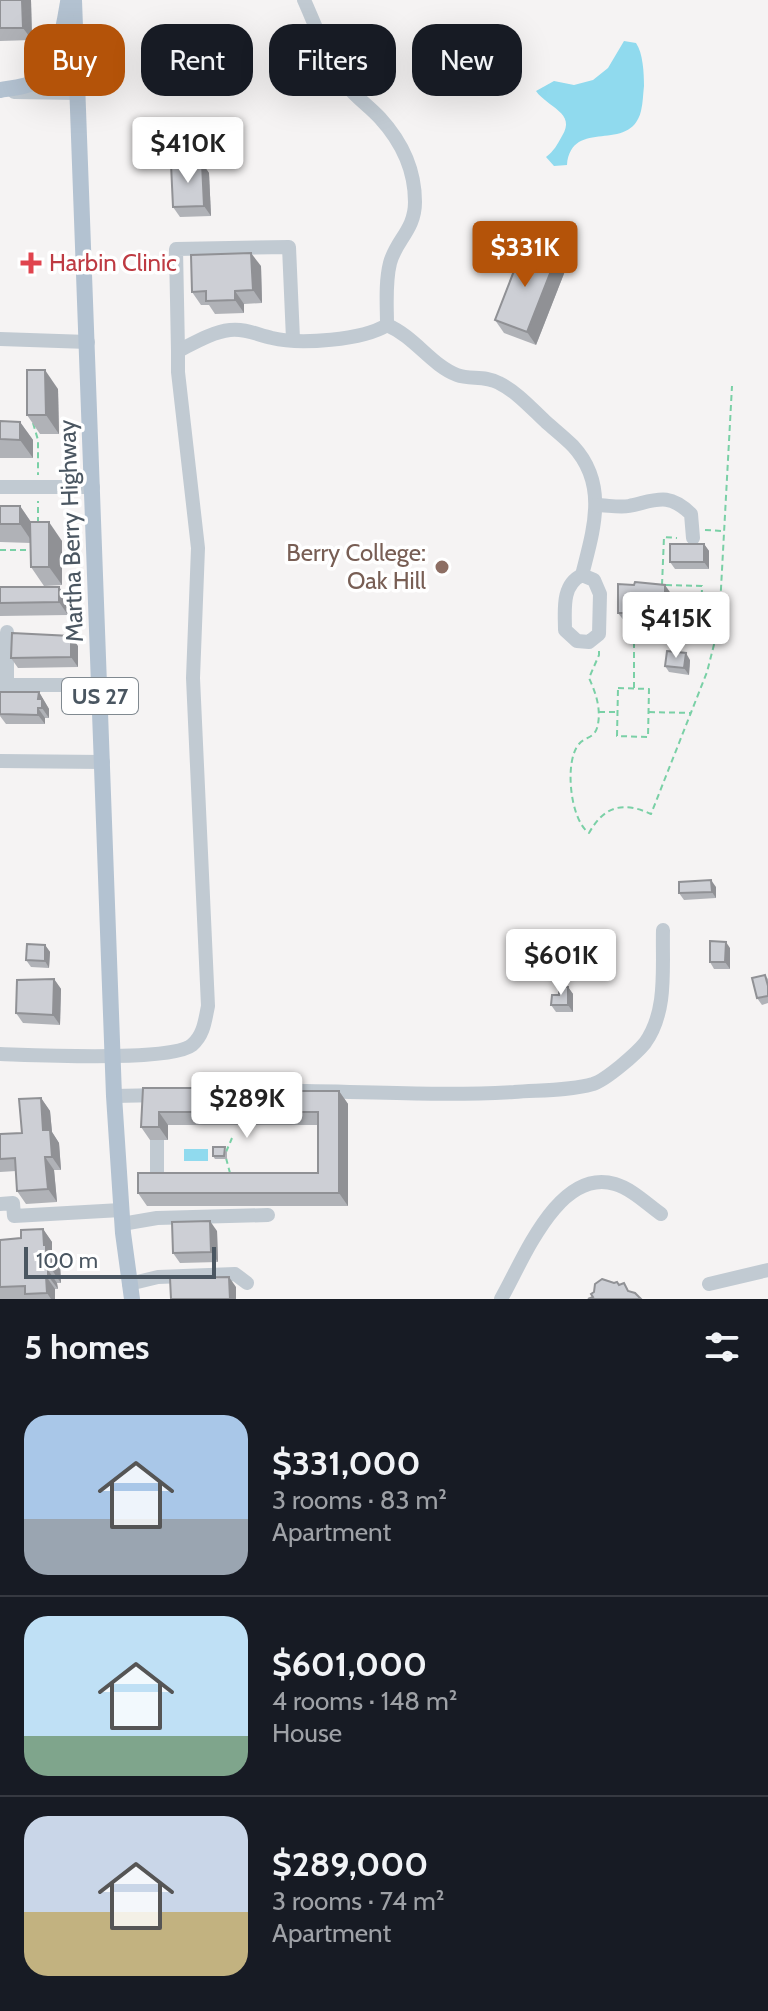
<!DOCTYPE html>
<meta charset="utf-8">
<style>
body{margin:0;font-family:Cabin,sans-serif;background:#242831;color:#f1f3f6;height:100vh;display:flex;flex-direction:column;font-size:30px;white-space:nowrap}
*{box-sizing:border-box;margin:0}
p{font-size:26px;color:#9ea1a6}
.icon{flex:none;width:44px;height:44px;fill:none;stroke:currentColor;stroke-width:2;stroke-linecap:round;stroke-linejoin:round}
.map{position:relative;height:1299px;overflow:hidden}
.sheet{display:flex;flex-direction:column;background:#171b24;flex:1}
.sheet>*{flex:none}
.banner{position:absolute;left:24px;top:24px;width:720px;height:72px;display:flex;gap:16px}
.scale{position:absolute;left:24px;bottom:20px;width:192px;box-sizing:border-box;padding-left:8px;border:4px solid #4a5661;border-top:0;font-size:22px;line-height:28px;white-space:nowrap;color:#4a5661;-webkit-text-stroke:6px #fff;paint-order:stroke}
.price{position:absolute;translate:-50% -68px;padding:0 18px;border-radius:8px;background:#fff;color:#222;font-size:26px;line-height:52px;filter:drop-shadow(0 2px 4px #0008)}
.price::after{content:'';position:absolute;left:50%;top:48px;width:24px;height:18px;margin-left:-12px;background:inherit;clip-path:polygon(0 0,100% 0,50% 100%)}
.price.selected{background:#b45309;color:#fff}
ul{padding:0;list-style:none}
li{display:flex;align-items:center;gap:24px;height:200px;padding:0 24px}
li+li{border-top:2px solid #363941}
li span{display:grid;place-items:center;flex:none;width:224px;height:160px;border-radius:24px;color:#555}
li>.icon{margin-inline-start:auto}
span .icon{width:96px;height:96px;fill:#fffc;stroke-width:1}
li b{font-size:34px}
h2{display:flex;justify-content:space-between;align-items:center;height:96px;padding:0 24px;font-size:34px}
.pill{padding:0 28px;border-radius:24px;background:#171b24;box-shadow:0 8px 32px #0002;font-size:28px;line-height:72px}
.pill.selected{background:#b45309;color:#fff}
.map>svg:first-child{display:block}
.water{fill:#90daee}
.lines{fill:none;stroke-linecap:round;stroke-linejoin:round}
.path{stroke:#7ad0a6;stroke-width:2;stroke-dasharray:6 4;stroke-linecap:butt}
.minor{stroke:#c1cad2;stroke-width:14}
.major{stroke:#b3c2d1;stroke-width:16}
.wall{fill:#b0b2b7}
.shaded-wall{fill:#909195}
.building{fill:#cdcfd5;stroke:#909195;stroke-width:2}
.health-dot{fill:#e0444e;stroke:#fff;stroke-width:3}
.education-dot{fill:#8d6e63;stroke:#fff;stroke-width:3}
.labels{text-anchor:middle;stroke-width:7;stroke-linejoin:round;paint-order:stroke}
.shield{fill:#fff;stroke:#808990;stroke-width:2}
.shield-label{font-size:22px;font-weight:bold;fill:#4a5661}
.health-label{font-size:24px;fill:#be3a42;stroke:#fff;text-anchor:start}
.street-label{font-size:24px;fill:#4a5661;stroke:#fff}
.education-label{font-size:24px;fill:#785e54;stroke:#fff;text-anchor:end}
</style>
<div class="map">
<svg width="768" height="1299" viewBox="0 0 768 1299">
<rect width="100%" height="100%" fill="#f5f3f3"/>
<!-- water -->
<g class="water">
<path d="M 624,41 L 636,43 C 643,53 644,73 644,86 C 643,94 643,103 641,111 C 630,155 572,116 567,165 L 554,166 L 546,157 C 554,151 557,145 562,136 C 577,113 547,107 536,91 L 554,81 L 574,85 L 593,80 L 608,68 Z"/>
<rect x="184" y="1149" width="24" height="12"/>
</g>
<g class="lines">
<!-- path -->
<g class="path">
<polyline points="33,423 38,440 38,475"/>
<polyline points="38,523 38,501"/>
<polyline points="705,530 722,531"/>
<polyline points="0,550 32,550"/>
<polyline points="703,608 720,609"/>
<path d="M 599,651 L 599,655 L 589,678 C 596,693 602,711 597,728 C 594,738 585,737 579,744 C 564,761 570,820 589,833 C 604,806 623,801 651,814 L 707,672 L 719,625 L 732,386"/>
<polygon points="618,688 649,689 648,737 617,736"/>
<polyline points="634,688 634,635 701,636 702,586 662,585 664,537 677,538"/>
<polyline points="599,712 616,712"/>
<polyline points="649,712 691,713"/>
<polyline points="226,1152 232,1138"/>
<polyline points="226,1158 230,1173"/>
</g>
<!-- minor -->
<g class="minor">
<polyline points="14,92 78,93"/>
<path d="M 387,325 C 415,337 431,365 457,375 C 470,380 485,375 499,383 C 517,392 531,408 546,422 C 555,430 565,438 573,446 C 609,485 593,531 582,575 C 561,585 565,611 565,630 L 577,641 L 589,642 L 599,634 L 600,594 L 594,580 L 582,575"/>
<polyline points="0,339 88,342"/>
<polyline points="178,351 176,249 289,247 293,339"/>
<polyline points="0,487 93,487"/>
<path d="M 596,505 C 607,505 619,508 629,506 C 657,500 668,492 691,514 L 693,538"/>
<polyline points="7,632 7,685"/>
<polyline points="0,685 100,685"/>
<polyline points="0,761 103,762"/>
<path d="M 0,1054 C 33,1055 171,1062 192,1045 C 204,1035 205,1020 208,1006 L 193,678 L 198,548 L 178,372 L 178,351 C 194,343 212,332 230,330 C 245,328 258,335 272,338 C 300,345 363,340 387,325 C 387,305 385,283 390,263 C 396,240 415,230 415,202 C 415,170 401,141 380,118 C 370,107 358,99 349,88 C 329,63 317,29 304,0"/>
<path d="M 203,1093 C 306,1086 410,1098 514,1092 C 539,1090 568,1091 593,1084 C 606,1080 636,1054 645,1043 C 668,1011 662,967 663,930"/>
<polyline points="114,1096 162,1095"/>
<polyline points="157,1137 157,1173"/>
<polyline points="0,1204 13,1203 14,1216 121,1210"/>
<polyline points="122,1224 157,1218 268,1215"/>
<polyline points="129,1284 158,1277 235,1274 247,1283"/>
<polyline points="709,1284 768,1270"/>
<path d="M 501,1299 C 523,1261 558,1167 615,1184 C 632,1189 647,1204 661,1214"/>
</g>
<!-- major -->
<g class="major">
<polyline points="74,0 114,1096 123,1233 132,1299"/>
<path d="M 0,90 C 12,88 28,87 38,80 C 59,63 64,26 68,2"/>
</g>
</g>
<!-- wall -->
<g class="wall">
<polygon points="0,0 31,0 32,40 0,41"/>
<polygon points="202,163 209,173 211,216 180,217 173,207"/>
<polygon points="261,266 262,303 244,304 244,313 215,314 209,305 201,305 192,292"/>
<polygon points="565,271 536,345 504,333 495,320"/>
<polygon points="58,389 59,434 40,434 27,415"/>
<polygon points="0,421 20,422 33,440 33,458 0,458"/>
<polygon points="0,506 20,506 31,522 62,541 62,585 44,586 31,567 31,543 0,542"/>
<polygon points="704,544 709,551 709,569 675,569 670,562"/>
<polygon points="0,587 59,587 68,600 68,615 0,616"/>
<polygon points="672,595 672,623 663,623 663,629 646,629 641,623 625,622 618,613"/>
<polygon points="78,646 78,667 18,668 11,658"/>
<polygon points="690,660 689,675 669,672 665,666"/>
<polygon points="0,692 39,692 49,709 49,718 45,718 45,724 6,724 0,716"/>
<polygon points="716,887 716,898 684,900 679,893"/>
<polygon points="45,945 50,952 49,968 31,967 26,960"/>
<polygon points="730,948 730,969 714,969 710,962"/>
<polygon points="765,975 768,979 768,1003 762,1005 757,998"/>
<polygon points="54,979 61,989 60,1025 23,1023 16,1013"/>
<polygon points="568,987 573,994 573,1012 556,1012 551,1005"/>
<polygon points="143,1088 205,1088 207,1091 339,1091 348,1104 348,1206 147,1206 138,1193 318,1173 318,1125 168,1125 168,1140 150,1140 141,1127"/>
<polygon points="41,1098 50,1111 52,1132 59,1143 61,1170 54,1170 57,1202 26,1204 17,1191 16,1171 0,1172 0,1134 22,1133"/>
<polygon points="227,1151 227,1159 215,1159 213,1156"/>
<polygon points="43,1229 52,1242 52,1253 60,1264 61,1283 57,1283 58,1289 55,1289 55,1299 0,1299 0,1240 21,1238"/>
<polygon points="217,1231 218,1262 180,1263 173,1253"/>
</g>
<!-- shaded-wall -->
<g class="shaded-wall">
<polygon points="22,0 31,0 32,40 23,28"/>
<polygon points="202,163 209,173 211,216 204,206"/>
<polygon points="251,253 261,266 262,303 253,290"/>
<polygon points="556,258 565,271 536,345 527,332"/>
<polygon points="235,291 244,304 244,313 235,300"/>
<polygon points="45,370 58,389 59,434 46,415"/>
<polygon points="20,422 33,440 33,458 20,440"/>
<polygon points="20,506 33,525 33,543 20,524"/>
<polygon points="49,522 62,541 62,585 49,567"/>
<polygon points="704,544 709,551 709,569 704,562"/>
<polygon points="665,585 672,595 672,623 665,613"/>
<polygon points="59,587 68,600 68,615 59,602"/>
<polygon points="656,613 663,623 663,629 656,620"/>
<polygon points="71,636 78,646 78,667 71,657"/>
<polygon points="686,653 690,660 689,675 684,668"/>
<polygon points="39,692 49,709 49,718 42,708 38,699"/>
<polygon points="38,708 45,718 45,724 38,715"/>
<polygon points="711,880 716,887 716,898 712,892"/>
<polygon points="726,942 730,948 730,969 725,962"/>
<polygon points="45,945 50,952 49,968 45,961"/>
<polygon points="54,979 61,989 60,1025 53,1015"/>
<polygon points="568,987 573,994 573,1012 568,1005"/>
<polygon points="339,1091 348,1104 348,1206 339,1193"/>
<polygon points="41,1098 50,1111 52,1132 59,1143 61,1170 52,1157 43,1130"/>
<polygon points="159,1112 168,1125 168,1140 159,1127"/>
<polygon points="45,1157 54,1170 57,1202 48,1189"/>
<polygon points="210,1221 217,1231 218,1262 211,1252"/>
<polygon points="43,1229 52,1242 52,1253 60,1264 61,1283 52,1270 44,1245"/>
<polygon points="48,1270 57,1283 58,1289 48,1276"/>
<polygon points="46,1276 55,1289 55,1299 51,1299 47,1293"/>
<polygon points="229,1277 236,1287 236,1299 230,1299"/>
</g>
<!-- building -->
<g class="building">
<polygon points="0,0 22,0 23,28 0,28"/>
<polygon points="202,163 204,206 173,207 171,164"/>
<polygon points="524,245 556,258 527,332 495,320"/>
<polygon points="251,253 253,290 235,291 235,300 206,301 206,291 192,292 191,255"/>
<polygon points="27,370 45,370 46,415 27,415"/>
<polygon points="0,421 20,422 20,440 0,439"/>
<rect x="0" y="506" width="20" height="18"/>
<polygon points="30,522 49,522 49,567 31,567"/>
<rect x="670" y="544" width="34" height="18"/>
<polygon points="635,582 665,585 665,613 656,613 656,620 639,619 639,613 618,613 618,584 634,585"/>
<polygon points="0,587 59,587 59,602 0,603"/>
<polygon points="12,633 71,636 71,657 11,658"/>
<polygon points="667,651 686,653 684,668 665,666"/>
<polygon points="0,692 39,692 38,699 42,699 42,708 38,708 38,715 0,714"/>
<polygon points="711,880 712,892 679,893 679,882"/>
<polygon points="710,941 726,942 725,962 710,962"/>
<polygon points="27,944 45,945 45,961 26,960"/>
<polygon points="765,975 768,986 768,996 757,998 752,978"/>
<polygon points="54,979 53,1015 16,1013 17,980"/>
<polygon points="559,987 568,987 568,1005 551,1005 552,995 559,995"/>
<polygon points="143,1088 205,1088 205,1091 339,1091 339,1193 138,1193 138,1173 318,1173 318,1112 159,1112 159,1127 141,1127"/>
<polygon points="41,1098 43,1130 50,1130 52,1157 45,1157 48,1189 17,1191 15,1158 0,1159 0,1134 22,1133 19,1099"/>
<polygon points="213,1147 225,1147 224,1156 213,1156"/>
<polygon points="210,1221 211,1252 173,1253 172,1222"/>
<polygon points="43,1229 44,1245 46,1245 46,1252 51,1251 52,1270 48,1270 48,1276 46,1276 47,1293 25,1294 25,1286 0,1287 0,1240 21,1238 21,1230"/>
<polygon points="229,1277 230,1299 171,1299 170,1278"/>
<polygon points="602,1279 614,1283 617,1282 619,1285 624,1283 628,1291 635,1293 641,1299 588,1299 593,1297 591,1294 594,1292 595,1284"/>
</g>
<!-- markers -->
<path class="health-dot" d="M27 251h8v8h8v8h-8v8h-8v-8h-8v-8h8z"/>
<circle class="education-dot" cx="442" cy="567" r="8"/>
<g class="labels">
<!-- shield labels -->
<rect class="shield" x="62" y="678" width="76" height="36" rx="6"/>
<g class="shield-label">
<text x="100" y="704">US 27</text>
</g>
<!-- health labels -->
<g class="health-label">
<text x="49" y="271">Harbin Clinic</text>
</g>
<!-- street labels -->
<g class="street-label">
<text transform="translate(71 531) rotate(-92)" y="8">Martha Berry Highway</text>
</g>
<!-- education labels -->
<g class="education-label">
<text x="426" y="561">Berry College:<tspan x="426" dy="28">Oak Hill</tspan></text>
</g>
</g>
</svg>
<div class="scale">100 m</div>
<b class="price" style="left:188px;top:185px">$410K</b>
<b class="price selected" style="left:525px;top:289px">$331K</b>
<b class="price" style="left:676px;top:660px">$415K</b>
<b class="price" style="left:561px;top:997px">$601K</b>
<b class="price" style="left:247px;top:1140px">$289K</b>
<div class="banner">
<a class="pill selected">Buy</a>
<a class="pill">Rent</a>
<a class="pill">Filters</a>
<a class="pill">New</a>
</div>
</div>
<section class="sheet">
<h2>5 homes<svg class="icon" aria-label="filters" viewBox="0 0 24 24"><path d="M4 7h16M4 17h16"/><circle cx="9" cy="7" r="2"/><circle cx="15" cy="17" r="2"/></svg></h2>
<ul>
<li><span style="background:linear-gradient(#a9c7e8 65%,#9aa5b1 0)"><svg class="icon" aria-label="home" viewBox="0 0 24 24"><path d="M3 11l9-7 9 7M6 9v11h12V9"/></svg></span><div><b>$331,000</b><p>3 rooms · 83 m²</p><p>Apartment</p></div></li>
<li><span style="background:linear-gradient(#bfe0f5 75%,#7fa58c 0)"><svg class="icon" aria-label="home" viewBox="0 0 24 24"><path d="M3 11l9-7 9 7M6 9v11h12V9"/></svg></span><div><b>$601,000</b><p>4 rooms · 148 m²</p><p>House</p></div></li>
<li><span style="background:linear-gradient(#c9d6e8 60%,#c2b280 0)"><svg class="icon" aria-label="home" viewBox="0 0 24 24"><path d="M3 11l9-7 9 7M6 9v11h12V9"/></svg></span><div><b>$289,000</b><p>3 rooms · 74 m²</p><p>Apartment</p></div></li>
</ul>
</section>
